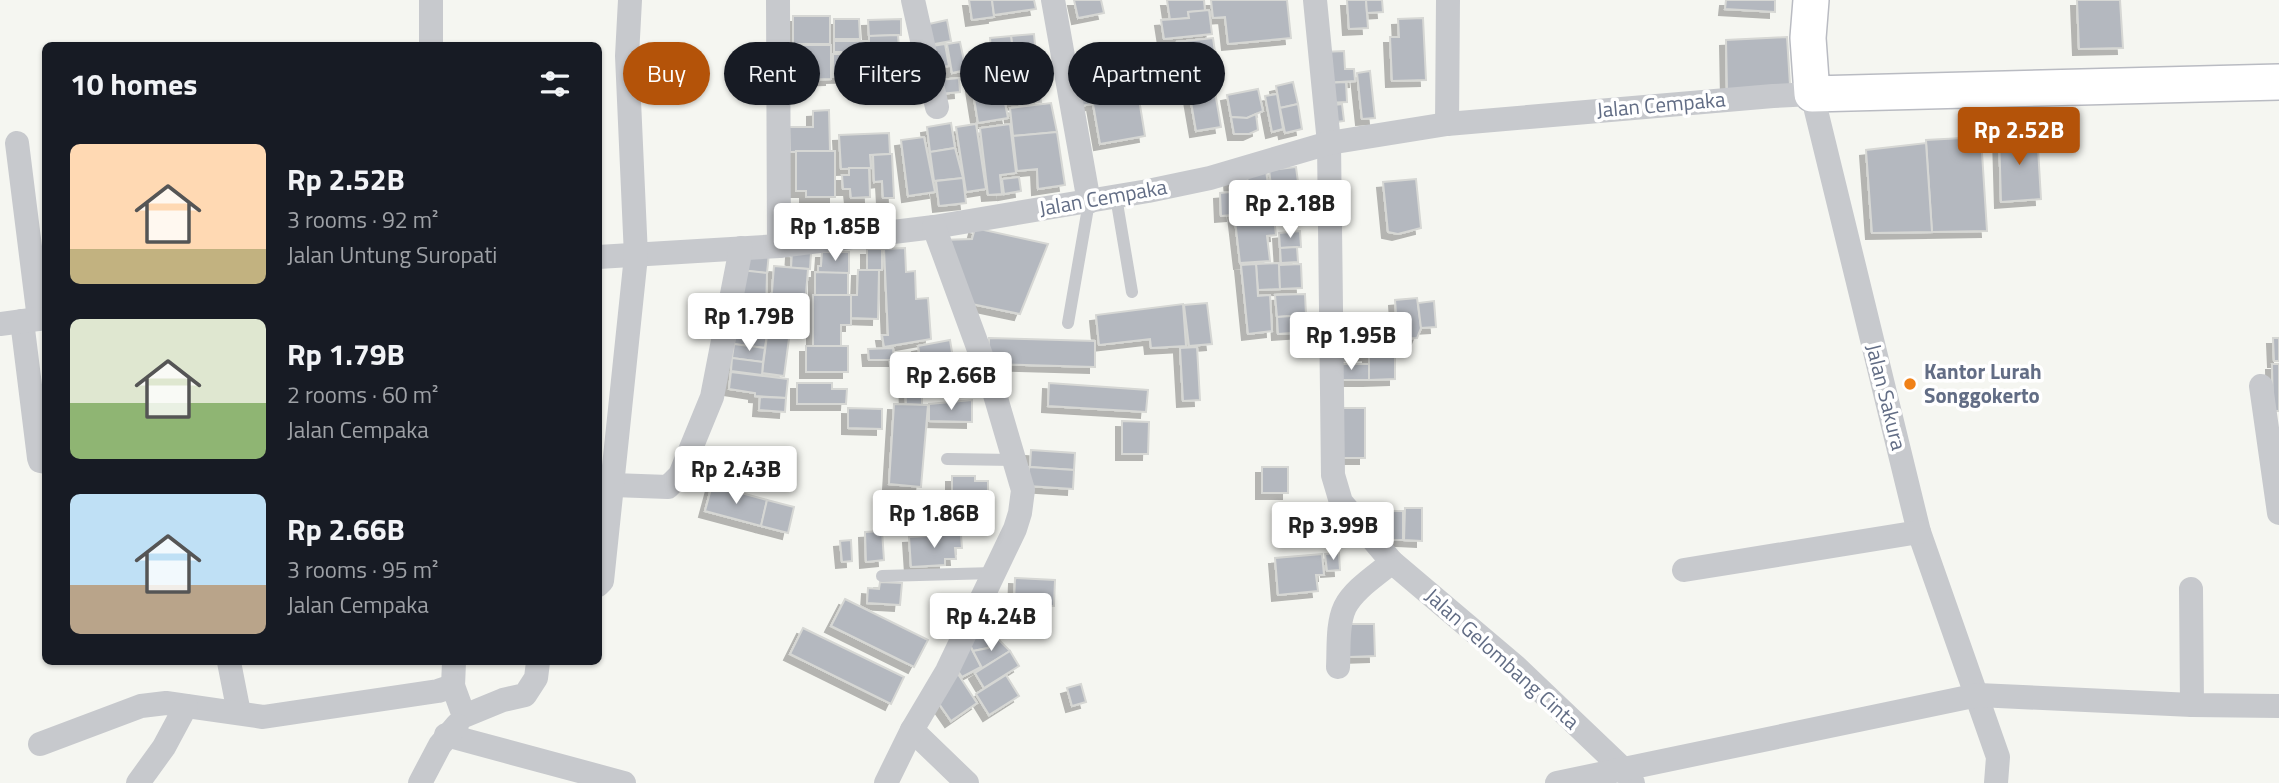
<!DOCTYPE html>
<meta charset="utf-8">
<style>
body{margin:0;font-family:"Titillium Web",sans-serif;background:#242831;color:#f1f3f6;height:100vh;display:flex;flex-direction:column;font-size:26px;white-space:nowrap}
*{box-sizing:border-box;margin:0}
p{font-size:23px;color:#9ea1a6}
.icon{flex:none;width:38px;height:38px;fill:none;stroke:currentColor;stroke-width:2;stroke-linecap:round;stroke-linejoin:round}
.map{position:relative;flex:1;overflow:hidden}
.sheet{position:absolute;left:42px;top:42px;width:560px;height:623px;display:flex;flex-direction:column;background:#171b24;border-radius:10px;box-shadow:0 2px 5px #0004}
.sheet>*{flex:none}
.guide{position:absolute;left:623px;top:42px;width:665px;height:63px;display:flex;gap:14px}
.price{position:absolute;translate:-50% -60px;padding:0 16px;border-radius:7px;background:#fff;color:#222;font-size:23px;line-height:46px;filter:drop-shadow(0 2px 4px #0008)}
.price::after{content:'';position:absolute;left:50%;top:42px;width:21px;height:16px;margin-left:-10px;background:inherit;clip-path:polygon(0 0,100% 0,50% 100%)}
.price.active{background:#b45309;color:#fff}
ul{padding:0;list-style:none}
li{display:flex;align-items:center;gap:21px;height:175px;padding:0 28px}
li span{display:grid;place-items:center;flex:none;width:196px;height:140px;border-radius:10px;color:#555}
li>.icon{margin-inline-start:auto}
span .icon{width:84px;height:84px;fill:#fffc;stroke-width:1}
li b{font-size:30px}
h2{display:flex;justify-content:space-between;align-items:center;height:84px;padding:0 28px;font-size:30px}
.tag{padding:0 24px;border-radius:32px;background:#171b24;box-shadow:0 2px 5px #0004;font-size:24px;line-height:63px}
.tag.active{background:#b45309;color:#fff}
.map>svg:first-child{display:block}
.building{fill:#b4b8bf;stroke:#d6d7d4;stroke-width:2;filter:url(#shadow)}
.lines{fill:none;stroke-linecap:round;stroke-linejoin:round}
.secondary-casing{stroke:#b9bbc2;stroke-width:38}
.service{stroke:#c7c9cd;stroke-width:12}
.minor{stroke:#c7c9cd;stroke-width:24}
.secondary{stroke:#fff;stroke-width:35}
.poi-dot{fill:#f08117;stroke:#fff;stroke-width:2.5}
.labels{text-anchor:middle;stroke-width:7;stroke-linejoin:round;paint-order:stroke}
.street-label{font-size:21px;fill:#626d85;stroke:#fff}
.poi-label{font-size:21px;font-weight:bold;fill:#626d85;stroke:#fff;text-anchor:start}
</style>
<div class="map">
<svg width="2279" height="783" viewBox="0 0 2279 783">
<defs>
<filter id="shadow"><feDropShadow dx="-6" dy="6" stdDeviation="0" flood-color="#0004"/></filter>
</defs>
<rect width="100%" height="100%" fill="#f5f6f1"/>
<!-- building -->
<g class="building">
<polygon points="969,0 992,0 994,17 972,20"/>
<polygon points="992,0 1034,0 1036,9 994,15"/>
<polygon points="1074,0 1101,0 1104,13 1078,18"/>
<polygon points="1167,0 1204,0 1205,11 1188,12 1189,18 1170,20"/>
<polygon points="1211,0 1287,0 1291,38 1228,44 1225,17 1213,18"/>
<polygon points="1347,0 1366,0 1368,28 1349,29"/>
<polygon points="1366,0 1382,0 1383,12 1367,13"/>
<polygon points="1726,0 1775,0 1775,12 1725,9"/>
<polygon points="2077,0 2120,0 2123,48 2079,49"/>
<polygon points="1209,10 1212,34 1164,39 1161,20 1189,18 1188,12"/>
<rect x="793" y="16" width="37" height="28"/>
<polygon points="1423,18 1426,80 1392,81 1390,37 1399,37 1398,19"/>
<polygon points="834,19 859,19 860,39 834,39"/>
<polygon points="901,19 901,35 869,36 868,20"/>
<polygon points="947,20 951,41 924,46 920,26"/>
<polygon points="1034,34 1038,77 1016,79 1011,36"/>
<polygon points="898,35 901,74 869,76 869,36"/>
<polygon points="1011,36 1016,79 994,81 990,38"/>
<polygon points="1787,37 1790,85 1727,91 1726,40"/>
<polygon points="1213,38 1216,59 1179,63 1177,42"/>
<rect x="834" y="41" width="35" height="11"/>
<polygon points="960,42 966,70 952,73 947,44"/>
<polygon points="945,44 949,66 929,69 925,47"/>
<polygon points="798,45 831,45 831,79 798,80"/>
<polygon points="1131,50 1145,136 1100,144 1085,58"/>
<polygon points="1344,51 1345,69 1354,69 1355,81 1325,83 1323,52"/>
<polygon points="833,54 869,54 869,76 833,77"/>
<polygon points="1177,59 1180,71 1143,79 1140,66"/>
<polygon points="1370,71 1375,118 1362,119 1357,73"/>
<polygon points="901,74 901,95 869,95 869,76"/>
<polygon points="1038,77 1041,102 1008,104 1006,79"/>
<polygon points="959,78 960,92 940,94 939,80"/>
<polygon points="1068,78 1089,79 1093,104 1073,107"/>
<polygon points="1213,80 1221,127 1196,131 1188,85"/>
<polygon points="1293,82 1298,104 1280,108 1276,86"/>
<polygon points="1346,82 1347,102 1327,103 1325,83"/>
<polygon points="1001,83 1008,118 978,123 972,86"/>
<polygon points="1258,89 1263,111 1247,118 1231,117 1227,95"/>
<polygon points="1277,94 1283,129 1272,132 1265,96"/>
<polygon points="1051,103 1057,132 1013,136 1010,108"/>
<polygon points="1298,104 1302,129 1285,133 1280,108"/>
<polygon points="1342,104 1344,121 1329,123 1327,106"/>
<polygon points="829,110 830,151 790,152 789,127 813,127 813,111"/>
<polygon points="1256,114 1258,130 1249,134 1234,134 1231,117 1247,118"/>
<polygon points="951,123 955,148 930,152 927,127"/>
<polygon points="976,124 986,189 966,192 956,127"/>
<polygon points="1010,124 1016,173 1000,175 1002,194 988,195 980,128"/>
<polygon points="2037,131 2041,199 2001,202 1999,133"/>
<polygon points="1057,132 1065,185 1038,189 1037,169 1017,171 1013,136"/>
<polygon points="889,133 890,154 870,155 871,168 841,169 839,135"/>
<polygon points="924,137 935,192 908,196 901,140"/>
<polygon points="1981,137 1987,231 1932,232 1926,140"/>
<polygon points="1926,143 1932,232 1872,233 1866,150"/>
<polygon points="955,148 963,178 934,181 930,152"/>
<polygon points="796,151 835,151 835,197 806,197 806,191 796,191"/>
<polygon points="890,154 892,154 894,198 883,198 882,181 874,182 873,155"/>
<polygon points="1296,167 1301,205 1274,208 1269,170"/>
<polygon points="849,168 869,168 870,197 851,198 850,189 843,189 842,175 849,175"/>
<polygon points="1266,170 1271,208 1254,211 1246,173"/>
<polygon points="1019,177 1021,191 1004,194 1002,179"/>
<polygon points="1245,177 1248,201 1232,202 1230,179"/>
<polygon points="963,178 966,203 939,206 936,181"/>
<polygon points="1416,179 1421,228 1398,234 1388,232 1383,182"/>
<polygon points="1230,192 1232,215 1221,216 1220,193"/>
<polygon points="1250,201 1252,212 1273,209 1276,235 1267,236 1270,261 1240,263 1233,203"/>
<polygon points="975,228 1048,244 1020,314 962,302 941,240 972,239"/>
<polygon points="1300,231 1301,247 1280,248 1279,233"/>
<polygon points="1297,247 1298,262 1281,263 1280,248"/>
<polygon points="905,248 906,272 915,271 916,299 928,298 931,339 884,347 882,335 888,335 884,249"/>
<rect x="867" y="249" width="15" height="21"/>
<polygon points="792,252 811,253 810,269 791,268"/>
<polygon points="822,252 849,252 849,273 818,273 818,266 821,266"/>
<polygon points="769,253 767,273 745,271 745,255"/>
<polygon points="1279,263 1280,289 1258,290 1256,264"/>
<polygon points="1256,264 1258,296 1270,295 1272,331 1248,334 1241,265"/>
<polygon points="1301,264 1302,288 1280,289 1279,265"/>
<polygon points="774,266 808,269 805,306 771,304"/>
<polygon points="741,270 767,273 766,313 735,308"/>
<polygon points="858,270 879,270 878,319 851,318 851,295 857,295"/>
<polygon points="815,272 848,273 848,295 815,295"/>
<polygon points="1305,294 1306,315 1277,317 1275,295"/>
<polygon points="813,295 851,295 851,325 841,325 841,346 813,346"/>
<polygon points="1417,298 1421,328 1417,338 1398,339 1395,300"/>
<polygon points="1434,301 1436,327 1421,328 1418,303"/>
<polygon points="1207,303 1212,344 1189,346 1184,305"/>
<polygon points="771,304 805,306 804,328 769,324"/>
<polygon points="1183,304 1186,346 1151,348 1150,339 1099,345 1096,315"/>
<polygon points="1305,315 1306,332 1278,334 1277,317"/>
<polygon points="1332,315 1365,315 1365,335 1351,338 1332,333"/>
<polygon points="737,322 768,326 765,348 734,344"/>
<polygon points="768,328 790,331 784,376 762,373"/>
<polygon points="989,338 1095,341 1095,367 988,364"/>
<polygon points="1375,338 1375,354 1345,355 1345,361 1333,361 1344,339"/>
<polygon points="2273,338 2279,338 2279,361 2274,361"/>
<polygon points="950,340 954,364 922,369 918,346"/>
<polygon points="734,344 765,348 763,362 732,358"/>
<rect x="806" y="346" width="42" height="26"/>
<polygon points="1197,347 1200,400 1183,401 1180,348"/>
<polygon points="893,348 894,360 869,360 868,349"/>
<polygon points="1369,355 1395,355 1395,379 1369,380"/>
<polygon points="732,358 763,362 762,375 731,371"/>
<polygon points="1332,364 1369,364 1369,380 1333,380"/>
<polygon points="2272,364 2279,364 2279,411 2273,411"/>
<polygon points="731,372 788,379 786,398 755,396 755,393 729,389"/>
<polygon points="905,375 922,375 922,405 906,404"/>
<polygon points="797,383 832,383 832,389 847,389 846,404 797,404"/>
<polygon points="1049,383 1148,390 1146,412 1048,406"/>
<polygon points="760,397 786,398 785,412 759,410"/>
<polygon points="972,400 972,422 929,421 929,404"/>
<polygon points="894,404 928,405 921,487 889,484"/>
<polygon points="848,408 882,409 882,429 848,428"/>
<polygon points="1334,408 1365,408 1365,458 1335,458"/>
<polygon points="1122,421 1149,422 1148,454 1122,454"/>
<polygon points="1031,450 1075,453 1074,470 1030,467"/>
<polygon points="1029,467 1074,470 1073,489 1028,486"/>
<rect x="1262" y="467" width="26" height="26"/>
<polygon points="952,476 975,476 975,481 988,481 988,495 952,495"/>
<polygon points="712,485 767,500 761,526 705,511"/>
<polygon points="767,500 794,507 788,533 761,526"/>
<polygon points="957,508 959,534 934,535 933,510"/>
<polygon points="1405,508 1422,508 1422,541 1404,540"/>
<rect x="1377" y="511" width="26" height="29"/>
<polygon points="882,531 884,560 866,562 865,532"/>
<polygon points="961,534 962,548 955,548 956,559 945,559 945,565 911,567 909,537"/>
<polygon points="851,540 852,561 842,562 840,541"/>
<polygon points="1339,553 1340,570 1327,571 1325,554"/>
<polygon points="1322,554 1324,575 1316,575 1318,591 1278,595 1275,558"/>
<polygon points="1015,578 1055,580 1054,606 1014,604"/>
<polygon points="880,582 902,583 900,605 867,603 868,588 879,589"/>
<polygon points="845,599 928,640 914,667 831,626"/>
<polygon points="979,606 996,637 988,648 973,651 965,635"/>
<polygon points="1348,624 1374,624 1375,656 1349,657"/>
<polygon points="803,628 904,677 891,704 790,654"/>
<polygon points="965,636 981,667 962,677 952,662"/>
<polygon points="996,637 1010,651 982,668 973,651 988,648"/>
<polygon points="1010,651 1019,666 984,688 975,673"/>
<polygon points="952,665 977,703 951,721 933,695"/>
<polygon points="1006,675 1019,696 989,715 976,694"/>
<polygon points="1081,684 1086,702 1072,706 1067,688"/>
</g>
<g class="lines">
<!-- secondary casing -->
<g class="secondary-casing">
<polyline id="secondary" points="1811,0 1808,38 1812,94 2279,82"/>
</g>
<!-- service -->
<g class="service">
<polyline points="1116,197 1132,292"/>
<polyline points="1068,323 1089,202"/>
<polyline points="947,459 1014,460"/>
<polyline points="882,576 994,573"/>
</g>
<!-- minor -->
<g class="minor">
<polyline points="778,0 779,246"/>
<polyline points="913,0 937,107"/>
<polyline points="1053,0 1089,202"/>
<polyline points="1315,0 1329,143 1333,475 1341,502 1392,562 1516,667 1624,770 1633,783"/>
<polyline points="431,46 431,0"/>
<polyline points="1447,124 1448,0"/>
<polyline points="17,143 39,319"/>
<polyline points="598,257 779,246 934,227 1148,191 1210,178 1329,143 1447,124 1773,96 1812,94 1919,532 1998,757 1996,783"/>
<polyline points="22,321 39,458 40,461 46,462"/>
<polyline points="0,324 38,319"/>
<polyline points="2261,386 2279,513"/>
<polyline points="613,485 668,487 680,475 712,397 741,248"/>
<polyline points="1684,570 1919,532"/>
<polyline points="598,585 602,581 636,256 627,56 630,0"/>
<polyline points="2191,589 2192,705"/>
<polyline points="229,662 239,713"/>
<path d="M 1338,667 C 1339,648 1337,624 1345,607 C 1354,589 1377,575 1392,562"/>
<polyline points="453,686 454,662"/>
<polyline points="912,730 967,783"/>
<polyline points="446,735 624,783"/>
<polyline points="40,744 141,706 166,703 263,717 438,691 453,686 464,716 503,700 525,695 536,678 538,662"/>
<polyline points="138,783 164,747 186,706"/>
<polyline points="420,783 440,745 457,725"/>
<polyline points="886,783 912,730 947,671 1015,529 1020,513 1023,490 993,388 934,227"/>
<polyline points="1557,783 1978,695 2192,705 2279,706"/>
</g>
<!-- secondary -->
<use href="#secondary" class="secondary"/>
</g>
<!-- markers -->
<circle class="poi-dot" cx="1910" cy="384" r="7"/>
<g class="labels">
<!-- street labels -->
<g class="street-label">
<text transform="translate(1661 105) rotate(-5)" y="7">Jalan Cempaka</text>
<text transform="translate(1103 198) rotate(-10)" y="7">Jalan Cempaka</text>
<text transform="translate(1886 397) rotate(76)" y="7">Jalan Sakura</text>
<text transform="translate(1502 659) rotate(42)" y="7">Jalan Gelombang Cinta</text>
</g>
<!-- poi labels -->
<g class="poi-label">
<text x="1924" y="379">Kantor Lurah<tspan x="1924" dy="24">Songgokerto</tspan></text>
</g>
</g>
</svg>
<b class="price active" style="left:2019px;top:167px">Rp 2.52B</b>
<b class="price" style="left:1290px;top:240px">Rp 2.18B</b>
<b class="price" style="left:835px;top:263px">Rp 1.85B</b>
<b class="price" style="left:749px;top:353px">Rp 1.79B</b>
<b class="price" style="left:1351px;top:372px">Rp 1.95B</b>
<b class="price" style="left:951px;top:412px">Rp 2.66B</b>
<b class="price" style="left:736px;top:506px">Rp 2.43B</b>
<b class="price" style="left:934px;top:550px">Rp 1.86B</b>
<b class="price" style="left:1333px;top:562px">Rp 3.99B</b>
<b class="price" style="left:991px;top:653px">Rp 4.24B</b>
<div class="guide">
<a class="tag active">Buy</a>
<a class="tag">Rent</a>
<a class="tag">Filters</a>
<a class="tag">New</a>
<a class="tag">Apartment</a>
</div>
<section class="sheet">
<h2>10 homes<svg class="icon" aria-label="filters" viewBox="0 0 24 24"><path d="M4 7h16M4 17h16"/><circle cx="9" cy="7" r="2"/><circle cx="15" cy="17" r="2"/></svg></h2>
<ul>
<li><span style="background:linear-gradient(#ffd9b3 75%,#c2b280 0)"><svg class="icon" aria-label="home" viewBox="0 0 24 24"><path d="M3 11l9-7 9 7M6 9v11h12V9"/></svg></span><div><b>Rp 2.52B</b><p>3 rooms · 92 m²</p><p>Jalan Untung Suropati</p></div></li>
<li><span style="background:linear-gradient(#dfe7d0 60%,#8fb573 0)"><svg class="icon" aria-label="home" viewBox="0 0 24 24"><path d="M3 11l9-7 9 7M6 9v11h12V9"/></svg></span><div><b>Rp 1.79B</b><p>2 rooms · 60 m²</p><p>Jalan Cempaka</p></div></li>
<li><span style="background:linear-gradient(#bfe0f5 65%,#b9a48a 0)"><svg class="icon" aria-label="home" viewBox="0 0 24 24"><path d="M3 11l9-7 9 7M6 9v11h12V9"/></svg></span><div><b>Rp 2.66B</b><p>3 rooms · 95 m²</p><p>Jalan Cempaka</p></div></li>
</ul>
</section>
</div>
